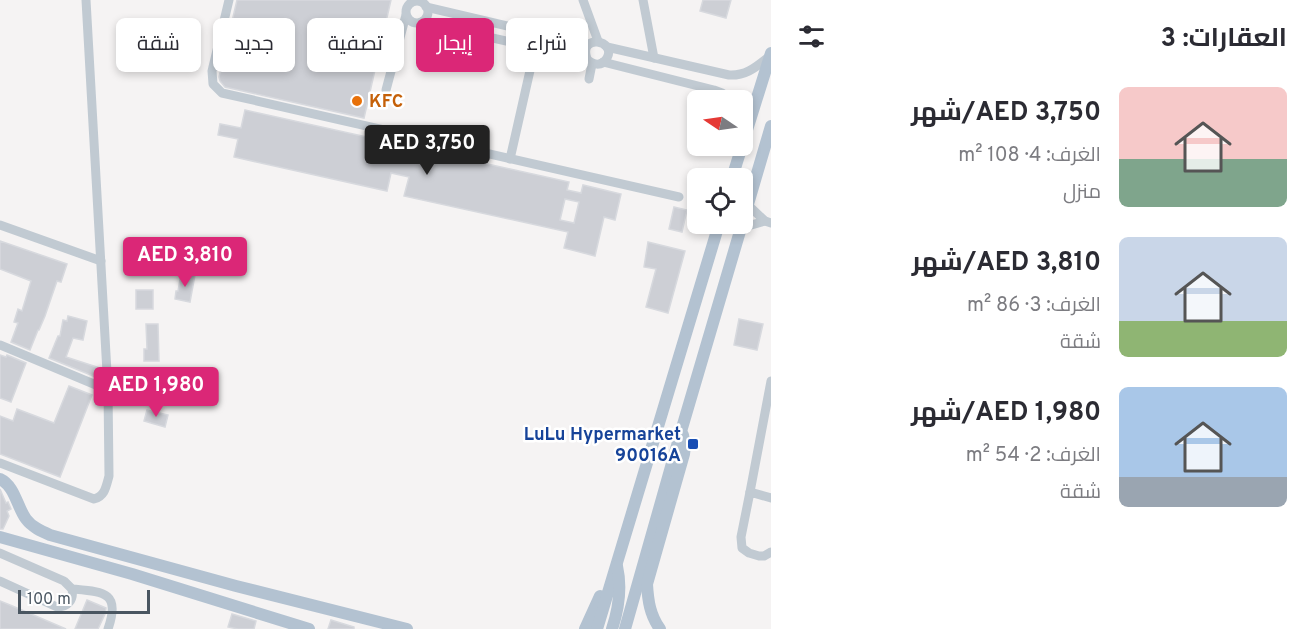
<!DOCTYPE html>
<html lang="ar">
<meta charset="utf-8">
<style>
body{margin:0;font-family:Overpass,Cairo,sans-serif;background:#f2f2f3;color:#2b2b33;direction:rtl;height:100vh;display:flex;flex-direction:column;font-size:22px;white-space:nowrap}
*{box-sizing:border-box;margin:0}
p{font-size:20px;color:#7c7c81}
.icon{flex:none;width:33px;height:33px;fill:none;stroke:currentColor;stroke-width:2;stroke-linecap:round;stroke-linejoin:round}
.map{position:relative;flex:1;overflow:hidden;direction:ltr}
.details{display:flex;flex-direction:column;background:#fff;width:540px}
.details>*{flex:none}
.hud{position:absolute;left:18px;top:18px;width:570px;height:54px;direction:rtl;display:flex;gap:12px}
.needle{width:39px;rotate:283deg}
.controls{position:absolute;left:687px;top:90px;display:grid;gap:12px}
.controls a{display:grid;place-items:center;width:66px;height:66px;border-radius:9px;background:#fff;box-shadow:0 3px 9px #0003;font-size:30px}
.scale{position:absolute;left:18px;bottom:15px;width:132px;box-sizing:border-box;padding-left:6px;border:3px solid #4a5661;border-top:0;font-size:16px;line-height:21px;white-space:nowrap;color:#4a5661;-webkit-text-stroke:4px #fff;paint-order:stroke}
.price{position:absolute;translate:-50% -51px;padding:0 14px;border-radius:6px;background:#db2777;color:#fff;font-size:20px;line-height:39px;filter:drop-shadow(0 2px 3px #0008)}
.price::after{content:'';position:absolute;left:50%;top:36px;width:18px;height:14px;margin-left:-9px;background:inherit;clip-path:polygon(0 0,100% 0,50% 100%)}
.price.selected{background:#222;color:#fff}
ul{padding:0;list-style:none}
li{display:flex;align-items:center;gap:18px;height:150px;padding:0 24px}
li span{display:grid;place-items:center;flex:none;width:168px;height:120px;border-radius:9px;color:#555}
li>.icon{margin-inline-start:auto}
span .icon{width:72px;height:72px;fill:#fffc;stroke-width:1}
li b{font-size:26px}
h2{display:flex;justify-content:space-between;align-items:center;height:72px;padding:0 24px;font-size:26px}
.chip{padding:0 21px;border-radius:9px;background:#fff;box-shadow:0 3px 9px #0003;font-size:21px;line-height:54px}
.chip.selected{background:#db2777;color:#fff}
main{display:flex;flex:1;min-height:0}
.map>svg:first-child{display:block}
.building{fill:#cdcfd5;stroke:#d7d9de;stroke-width:1.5;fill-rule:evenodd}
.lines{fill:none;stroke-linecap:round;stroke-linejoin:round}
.minor{stroke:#c1cad2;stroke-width:9}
.major{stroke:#b3c2d1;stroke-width:12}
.food-dot{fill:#e8710a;stroke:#fff;stroke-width:2}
.transit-dot{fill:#1a4fb4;stroke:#fff;stroke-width:2}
.labels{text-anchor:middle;stroke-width:5;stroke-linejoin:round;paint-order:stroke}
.food-label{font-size:18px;font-weight:bold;fill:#c56008;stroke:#fff;text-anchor:start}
.transit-label{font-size:18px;font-weight:bold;fill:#164399;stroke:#fff;text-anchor:end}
</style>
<main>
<section class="details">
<h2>العقارات: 3<svg class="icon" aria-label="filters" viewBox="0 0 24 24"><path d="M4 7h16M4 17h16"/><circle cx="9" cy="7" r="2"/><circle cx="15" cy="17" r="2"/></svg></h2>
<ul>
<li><span style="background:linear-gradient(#f6c9c9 60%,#7fa58c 0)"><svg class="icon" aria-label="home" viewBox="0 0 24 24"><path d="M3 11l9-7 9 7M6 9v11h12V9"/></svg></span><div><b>AED 3,750/شهر</b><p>الغرف: 4 · 108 m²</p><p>منزل</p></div></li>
<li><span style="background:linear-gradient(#c9d6e8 70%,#8fb573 0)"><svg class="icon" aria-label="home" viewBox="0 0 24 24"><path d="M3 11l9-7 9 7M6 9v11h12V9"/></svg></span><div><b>AED 3,810/شهر</b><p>الغرف: 3 · 86 m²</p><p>شقة</p></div></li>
<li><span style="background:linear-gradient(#a9c7e8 75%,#9aa5b1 0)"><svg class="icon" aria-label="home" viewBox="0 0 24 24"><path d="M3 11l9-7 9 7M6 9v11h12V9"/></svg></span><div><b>AED 1,980/شهر</b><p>الغرف: 2 · 54 m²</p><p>شقة</p></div></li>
</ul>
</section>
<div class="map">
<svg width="771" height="629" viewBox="0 0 771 629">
<rect width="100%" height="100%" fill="#f5f3f3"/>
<!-- building -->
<g class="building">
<polygon points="237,0 391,0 364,118 225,87 220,81 219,77"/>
<polygon points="703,0 731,0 726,18 700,11"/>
<path d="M 245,110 L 394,143 L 393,145 L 420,151 L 420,149 L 569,182 L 567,190 L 581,193 L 583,185 L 621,194 L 615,220 L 604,217 L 595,256 L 564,248 L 568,232 L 404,196 L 409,177 L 391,173 L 387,191 L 234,157 L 238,139 L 218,135 L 220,124 L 241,128 ZM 565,199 L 579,202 L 574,223 L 560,220 Z"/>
<polygon points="674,207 687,210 682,232 669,229"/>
<polygon points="0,241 67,264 61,282 57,281 45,316 39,330 38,330 30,350 11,342 18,323 14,322 18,309 22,311 31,281 0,269"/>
<polygon points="648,242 685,251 668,313 646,307 656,269 644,267"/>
<polygon points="181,273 195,275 190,302 175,299 176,291 178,291"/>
<rect x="136" y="290" width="17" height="19"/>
<polygon points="68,316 87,321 83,340 73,338 66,357 100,368 98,378 49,358 58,336 60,336 63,320 67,321"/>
<polygon points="739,319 763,324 757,350 734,345"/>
<polygon points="146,324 158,324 159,361 144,361 144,349 147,349"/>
<polygon points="0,355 6,357 7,355 26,363 11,402 0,398"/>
<polygon points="161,377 173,380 170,394 157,391"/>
<polygon points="69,386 92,395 60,477 0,454 0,416 13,421 17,409 54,423"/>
<polygon points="147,410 168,415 165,427 144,421"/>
<polygon points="0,489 6,503 8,502 11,509 7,511 9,516 3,529 0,529"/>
<polygon points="87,600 106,608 105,614 98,629 75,629"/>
<polygon points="0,601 10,605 66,629 0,629"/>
<polygon points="232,614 256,621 254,629 238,629 228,627"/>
<polygon points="331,620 354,627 354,629 328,629"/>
</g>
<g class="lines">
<!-- minor -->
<g class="minor">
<polyline points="229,0 212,71 213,84 222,93 679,197"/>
<polyline points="583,0 598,41"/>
<polyline points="643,0 654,58"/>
<circle cx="417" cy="12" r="11"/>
<polyline points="426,7 588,45"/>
<path d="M 421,22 L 587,59 C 592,65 602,67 607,58 C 617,40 578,33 587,59"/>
<path d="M 607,47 L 729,75 C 747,76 757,66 770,56"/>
<polyline points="603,62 714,90 722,93 732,100"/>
<polyline points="589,79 592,64"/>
<polyline points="386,90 406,15"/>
<polyline points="510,159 536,44"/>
<polyline points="748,205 765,221 771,223"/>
<polyline points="0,225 101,261"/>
<polyline points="741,228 765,221"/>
<polyline points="0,345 108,390"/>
<path d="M 0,463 L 94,499 C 105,496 106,487 109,476 L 108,390 L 86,0"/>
<polyline points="750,492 771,381"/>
<polyline points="771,498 750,492 741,537 742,548 749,553 759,556 764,556 771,552"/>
<path d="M 0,553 L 64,581 L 72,589 C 74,600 68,607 57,607 L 0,581"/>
<path d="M 72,589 C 104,592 121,592 108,629"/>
</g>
<!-- major -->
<g class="major">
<polyline points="732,178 771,53"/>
<path d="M 0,479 C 15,486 17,507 26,519 C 32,527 41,531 50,535 L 236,586 L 407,629"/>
<polyline points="0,537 132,574 309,629"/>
<polyline points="585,629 600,596"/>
<polyline points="597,629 719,224"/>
<path d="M 612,629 C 619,608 622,588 617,566"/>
<polyline points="625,629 682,428 771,126"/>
<path d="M 660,629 C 650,615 648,601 647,584 L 684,454 L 685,446 L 683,435"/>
</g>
</g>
<!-- markers -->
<circle class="food-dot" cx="357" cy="101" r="6"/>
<rect class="transit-dot" x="687" y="438" width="12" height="12" rx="3"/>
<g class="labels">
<!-- food labels -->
<g class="food-label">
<text x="369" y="107">KFC</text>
</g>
<!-- transit labels -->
<g class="transit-label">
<text x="681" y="440">LuLu Hypermarket<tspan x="681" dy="21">90016A</tspan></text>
</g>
</g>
</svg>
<div class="controls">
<a><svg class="needle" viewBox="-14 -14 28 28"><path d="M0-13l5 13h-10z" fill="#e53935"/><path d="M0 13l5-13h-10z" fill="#7c7c81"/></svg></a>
<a><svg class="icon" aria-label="locate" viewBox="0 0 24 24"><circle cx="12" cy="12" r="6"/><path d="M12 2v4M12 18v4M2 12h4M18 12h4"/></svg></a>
</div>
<div class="scale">100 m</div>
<b class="price selected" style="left:427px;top:176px">AED 3,750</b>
<b class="price" style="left:185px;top:288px">AED 3,810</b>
<b class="price" style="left:156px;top:418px">AED 1,980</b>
<div class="hud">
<a class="chip">شراء</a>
<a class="chip selected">إيجار</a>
<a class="chip">تصفية</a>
<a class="chip">جديد</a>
<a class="chip">شقة</a>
</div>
</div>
</main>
